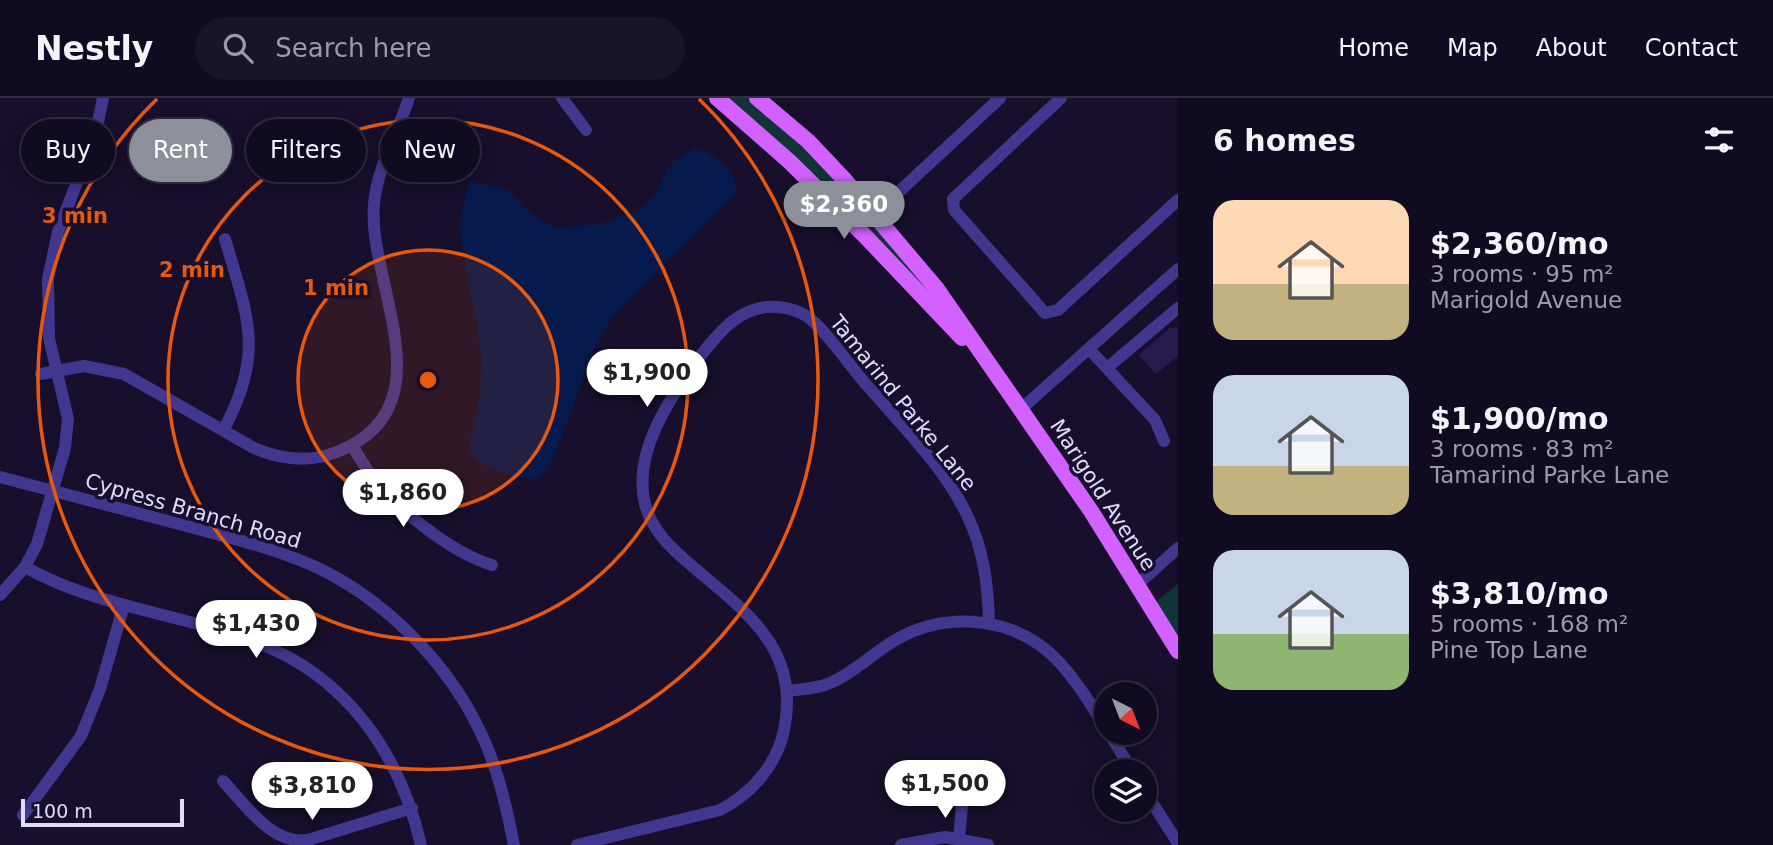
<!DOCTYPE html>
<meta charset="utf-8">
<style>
body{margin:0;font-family:"DejaVu Sans",sans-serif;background:#1a142a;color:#f1f3f6;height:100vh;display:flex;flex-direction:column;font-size:26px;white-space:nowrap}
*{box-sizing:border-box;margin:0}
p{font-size:23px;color:#9c9ba5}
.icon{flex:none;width:38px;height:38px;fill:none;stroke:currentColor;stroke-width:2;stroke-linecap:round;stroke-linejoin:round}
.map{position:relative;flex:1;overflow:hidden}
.details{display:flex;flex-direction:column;background:#110b21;width:595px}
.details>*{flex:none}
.top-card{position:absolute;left:21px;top:21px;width:665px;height:63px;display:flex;gap:14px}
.needle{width:46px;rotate:138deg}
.tools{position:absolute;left:1094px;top:584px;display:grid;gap:14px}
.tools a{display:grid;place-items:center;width:63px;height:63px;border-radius:50%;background:#110b21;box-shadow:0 4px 18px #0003,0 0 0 2px #302b3f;font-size:35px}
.scale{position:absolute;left:21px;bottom:18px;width:163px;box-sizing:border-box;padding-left:7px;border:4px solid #e1daff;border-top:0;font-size:19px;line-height:24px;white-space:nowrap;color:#e1daff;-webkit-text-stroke:5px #170f2c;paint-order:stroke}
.price{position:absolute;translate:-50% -60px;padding:0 16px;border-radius:24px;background:#fff;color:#222;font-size:23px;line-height:46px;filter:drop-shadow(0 2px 4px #0008)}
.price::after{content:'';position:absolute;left:50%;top:42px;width:21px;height:16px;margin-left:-10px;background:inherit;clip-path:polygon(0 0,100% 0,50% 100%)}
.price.active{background:#8c9099;color:#fff}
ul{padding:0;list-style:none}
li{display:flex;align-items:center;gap:21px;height:175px;padding:0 35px}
li span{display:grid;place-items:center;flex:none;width:196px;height:140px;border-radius:21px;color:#555}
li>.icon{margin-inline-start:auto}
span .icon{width:84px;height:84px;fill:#fffc;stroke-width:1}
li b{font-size:30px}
h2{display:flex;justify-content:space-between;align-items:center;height:84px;padding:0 35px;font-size:30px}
.tag{padding:0 24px;border-radius:32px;background:#110b21;box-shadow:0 4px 18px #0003,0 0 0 2px #302b3f;font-size:24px;line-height:63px}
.tag.active{background:#8c9099;color:#fff}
header{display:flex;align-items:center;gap:42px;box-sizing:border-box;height:98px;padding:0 35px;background:#110b21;border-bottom:2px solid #302b3f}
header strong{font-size:33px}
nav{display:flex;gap:38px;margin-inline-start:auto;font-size:24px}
.search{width:490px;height:63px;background:#1a142a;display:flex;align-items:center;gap:18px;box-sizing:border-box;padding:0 24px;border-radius:38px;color:#9c9ba5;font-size:26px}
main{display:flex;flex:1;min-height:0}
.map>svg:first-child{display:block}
.green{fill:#123436}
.water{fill:#071a4d}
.building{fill:#291a4e}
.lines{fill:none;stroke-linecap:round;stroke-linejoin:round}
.minor{stroke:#42378e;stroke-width:12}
.major{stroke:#d261ff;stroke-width:16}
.ring{fill:none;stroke:#e8590c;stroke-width:3.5}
.labels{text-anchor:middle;stroke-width:7;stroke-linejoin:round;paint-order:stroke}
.street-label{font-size:21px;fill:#e1daff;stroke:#170f2c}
.centre{fill:#e8590c;stroke:#170f2c;stroke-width:3.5}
.ring-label{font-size:21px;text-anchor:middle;font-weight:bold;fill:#e8590c;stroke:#170f2c;stroke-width:7;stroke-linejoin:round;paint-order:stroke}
</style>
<header>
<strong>Nestly</strong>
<div class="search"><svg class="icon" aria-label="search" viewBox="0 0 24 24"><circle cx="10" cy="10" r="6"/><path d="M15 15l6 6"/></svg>Search here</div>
<nav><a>Home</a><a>Map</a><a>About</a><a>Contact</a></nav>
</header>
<main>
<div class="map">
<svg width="1178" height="747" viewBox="0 0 1178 747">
<rect width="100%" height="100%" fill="#170f2c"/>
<!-- green -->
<g class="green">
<polygon points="726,0 749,0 805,47 872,119 952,222"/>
<polygon points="1178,486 1178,543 1154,505"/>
</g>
<!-- water -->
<path class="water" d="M 696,50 C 717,58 737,72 736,96 L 614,217 C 584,258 576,313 553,358 C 548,367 547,374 539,381 C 514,380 485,372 468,353 L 480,298 L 482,259 L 459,130 L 469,83 L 508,92 L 526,112 L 555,130 L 595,127 L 637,114 L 655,98 L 667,71 L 675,62 Z"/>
<!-- building -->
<polygon class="building" points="1178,229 1178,258 1156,276 1139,257 1170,230"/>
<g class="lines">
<!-- minor -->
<g class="minor">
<polyline points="562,0 586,32"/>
<polyline points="1061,0 953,101 954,112 1045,215 1058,212 1178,102"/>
<polyline points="876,115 1000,0"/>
<polyline points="1089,251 1155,322 1164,343"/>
<polyline points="1107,270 1178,210"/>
<path d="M 41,276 L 84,268 L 124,276 L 254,350 C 284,363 316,365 346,350 C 446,303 367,182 374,106 C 377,70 398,34 409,0"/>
<polyline points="1020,312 1178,171"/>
<path d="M 224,331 C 265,254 248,220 225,141"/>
<path d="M 352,348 C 361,361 369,377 380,389 C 408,419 453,455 492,467"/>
<path d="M 0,379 C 55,393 109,408 164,422 C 215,436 267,447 316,469 C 384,501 446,563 479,631 C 497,667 506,707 514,747"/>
<path d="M 25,469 C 68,493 109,503 155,515 C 189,524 225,532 258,545 C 347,579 400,656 421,747"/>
<polyline points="1137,487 1178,450"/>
<polyline points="0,497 25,469 37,446 65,350 68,321 49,240 48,181 58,134 96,34 103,0"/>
<path d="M 787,593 C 801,591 817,591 830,585 C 854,575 874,554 897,541 C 950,512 1018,519 1060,565 C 1078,585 1092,608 1106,631"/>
<polyline points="1109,635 1133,674"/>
<path d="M 223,683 C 245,706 271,747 308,742 L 412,710"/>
<polyline points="1144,692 1178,745"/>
<polyline points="23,717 81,638 100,591 124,507"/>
<polyline points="959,739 964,689"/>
<path d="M 577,747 L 720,712 C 751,696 777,667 784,632 C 801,551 746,514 692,468 C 671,450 652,433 645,406 C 632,355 670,300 698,261 C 719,234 741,206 778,209 C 789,210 799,213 808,219 C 828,235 844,260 860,279 C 896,322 943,366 967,417 C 984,452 988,487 989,525"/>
<polyline points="901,747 945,739 988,747"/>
</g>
<!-- major -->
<g class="major">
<polyline points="717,0 790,64 865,138 962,240"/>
<polyline points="757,0 808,43 843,80 937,191 1091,413 1178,553"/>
</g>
</g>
<!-- distance rings -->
<circle cx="428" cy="282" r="130" fill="#e8590c" fill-opacity=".12"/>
<g class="ring">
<circle cx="428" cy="282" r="130"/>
<circle cx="428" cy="282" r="260"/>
<path d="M699 1A390 390 0 1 1 157 1"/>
</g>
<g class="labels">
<!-- street labels -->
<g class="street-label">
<text transform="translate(903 305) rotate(51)" y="7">Tamarind Parke Lane</text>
<text transform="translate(1103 397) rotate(57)" y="7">Marigold Avenue</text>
<text transform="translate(193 413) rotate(16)" y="7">Cypress Branch Road</text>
</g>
</g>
<circle cx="428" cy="282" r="10" class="centre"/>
<g class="ring-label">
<text x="75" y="125">3 min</text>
<text x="192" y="179">2 min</text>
<text x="336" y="197">1 min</text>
</g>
</svg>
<div class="tools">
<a><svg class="needle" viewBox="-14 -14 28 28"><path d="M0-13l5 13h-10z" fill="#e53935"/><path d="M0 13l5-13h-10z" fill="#9c9ba5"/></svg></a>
<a><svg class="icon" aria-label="layers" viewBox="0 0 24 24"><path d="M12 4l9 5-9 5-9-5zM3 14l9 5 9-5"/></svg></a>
</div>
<div class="scale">100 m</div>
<b class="price active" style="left:844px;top:143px">$2,360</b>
<b class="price" style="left:647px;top:311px">$1,900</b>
<b class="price" style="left:403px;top:431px">$1,860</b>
<b class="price" style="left:256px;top:562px">$1,430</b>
<b class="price" style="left:945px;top:722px">$1,500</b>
<b class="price" style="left:312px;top:724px">$3,810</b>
<div class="top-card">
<a class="tag">Buy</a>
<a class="tag active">Rent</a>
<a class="tag">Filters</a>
<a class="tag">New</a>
</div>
</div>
<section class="details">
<h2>6 homes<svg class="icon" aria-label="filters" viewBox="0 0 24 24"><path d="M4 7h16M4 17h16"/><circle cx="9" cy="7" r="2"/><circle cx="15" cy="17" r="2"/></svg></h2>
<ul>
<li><span style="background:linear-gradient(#ffd9b3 60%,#c2b280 0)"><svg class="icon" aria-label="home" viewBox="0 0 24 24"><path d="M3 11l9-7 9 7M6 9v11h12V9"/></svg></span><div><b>$2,360/mo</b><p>3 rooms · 95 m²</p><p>Marigold Avenue</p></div></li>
<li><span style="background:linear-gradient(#c9d6e8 65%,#c2b280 0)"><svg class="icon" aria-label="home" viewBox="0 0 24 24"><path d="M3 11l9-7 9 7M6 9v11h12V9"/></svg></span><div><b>$1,900/mo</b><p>3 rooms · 83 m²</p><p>Tamarind Parke Lane</p></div></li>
<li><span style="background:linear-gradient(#c9d6e8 60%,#8fb573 0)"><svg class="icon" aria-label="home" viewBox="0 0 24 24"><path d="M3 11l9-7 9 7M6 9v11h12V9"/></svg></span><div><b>$3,810/mo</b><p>5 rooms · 168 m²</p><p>Pine Top Lane</p></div></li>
</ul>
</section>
</main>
